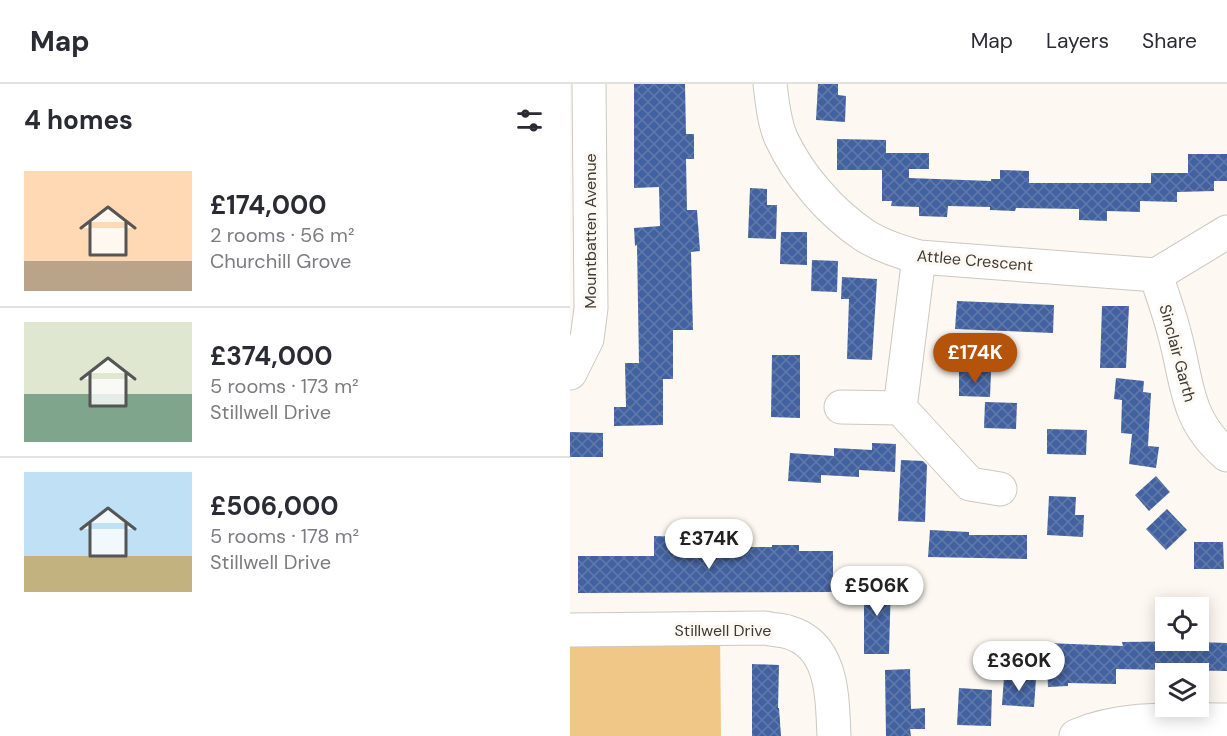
<!DOCTYPE html>
<meta charset="utf-8">
<style>
body{margin:0;font-family:"DM Sans",sans-serif;background:#f7f7f7;color:#2b2b33;height:100vh;display:flex;flex-direction:column;font-size:22px;white-space:nowrap}
*{box-sizing:border-box;margin:0}
p{font-size:20px;color:#7c7c81}
.icon{flex:none;width:33px;height:33px;fill:none;stroke:currentColor;stroke-width:2;stroke-linecap:round;stroke-linejoin:round}
.map{position:relative;flex:1;overflow:hidden}
.details{display:flex;flex-direction:column;background:#fff;width:570px}
.details>*{flex:none}
.fabs{position:absolute;left:585px;top:513px;display:grid;gap:12px}
.fabs a{display:grid;place-items:center;width:54px;height:54px;border-radius:0px;background:#fff;box-shadow:0 3px 15px #0003;font-size:30px}
.price{position:absolute;translate:-50% -51px;padding:0 14px;border-radius:21px;background:#fff;color:#222;font-size:20px;line-height:39px;filter:drop-shadow(0 2px 3px #0008)}
.price::after{content:'';position:absolute;left:50%;top:36px;width:18px;height:14px;margin-left:-9px;background:inherit;clip-path:polygon(0 0,100% 0,50% 100%)}
.price.current{background:#b45309;color:#fff}
ul{padding:0;list-style:none}
li{display:flex;align-items:center;gap:18px;height:150px;padding:0 24px}
li+li{border-top:2px solid #e1e1e2}
li span{display:grid;place-items:center;flex:none;width:168px;height:120px;border-radius:0px;color:#555}
li>.icon{margin-inline-start:auto}
span .icon{width:72px;height:72px;fill:#fffc;stroke-width:1}
li b{font-size:26px}
h2{display:flex;justify-content:space-between;align-items:center;height:72px;padding:0 24px;font-size:26px}
header{display:flex;align-items:center;gap:36px;box-sizing:border-box;height:84px;padding:0 30px;background:#fff;border-bottom:2px solid #e1e1e2}
header strong{font-size:28px}
nav{display:flex;gap:33px;margin-inline-start:auto;font-size:21px}
main{display:flex;flex:1;min-height:0}
.map>svg:first-child{display:block}
.grass{fill:#f1c787}
.building{fill:url(#building-cross-hatch)}
.lines{fill:none;stroke-linecap:round;stroke-linejoin:round}
.minor-casing{stroke:#ccc8c1;stroke-width:35}
.minor{stroke:#fff;stroke-width:33}
.labels{text-anchor:middle;stroke-width:6;stroke-linejoin:round;paint-order:stroke}
.street-label{font-size:16px;fill:#3d3b38;stroke:#fdf8f1}
</style>
<header>
<strong>Map</strong>
<nav><a>Map</a><a>Layers</a><a>Share</a></nav>
</header>
<main>
<section class="details">
<h2>4 homes<svg class="icon" aria-label="filters" viewBox="0 0 24 24"><path d="M4 7h16M4 17h16"/><circle cx="9" cy="7" r="2"/><circle cx="15" cy="17" r="2"/></svg></h2>
<ul>
<li><span style="background:linear-gradient(#ffd9b3 75%,#b9a48a 0)"><svg class="icon" aria-label="home" viewBox="0 0 24 24"><path d="M3 11l9-7 9 7M6 9v11h12V9"/></svg></span><div><b>£174,000</b><p>2 rooms · 56 m²</p><p>Churchill Grove</p></div></li>
<li><span style="background:linear-gradient(#dfe7d0 60%,#7fa58c 0)"><svg class="icon" aria-label="home" viewBox="0 0 24 24"><path d="M3 11l9-7 9 7M6 9v11h12V9"/></svg></span><div><b>£374,000</b><p>5 rooms · 173 m²</p><p>Stillwell Drive</p></div></li>
<li><span style="background:linear-gradient(#bfe0f5 70%,#c2b280 0)"><svg class="icon" aria-label="home" viewBox="0 0 24 24"><path d="M3 11l9-7 9 7M6 9v11h12V9"/></svg></span><div><b>£506,000</b><p>5 rooms · 178 m²</p><p>Stillwell Drive</p></div></li>
</ul>
</section>
<div class="map">
<svg width="657" height="652" viewBox="0 0 657 652">
<defs>
<pattern id="building-cross-hatch" width="8" height="8" patternUnits="userSpaceOnUse" patternTransform="scale(1.5)"><rect width="8" height="8" fill="#4161a0"/><path d="M0 0l8 8M0 8l8-8" fill="none" stroke="#627aa9"/></pattern>
</defs>
<rect width="100%" height="100%" fill="#fdf8f1"/>
<!-- grass -->
<polygon class="grass" points="0,546 150,546 151,652 0,652"/>
<!-- building -->
<g class="building">
<polygon points="64,0 115,0 116,50 124,50 124,75 116,75 117,126 127,126 130,167 121,168 123,246 103,246 103,295 93,295 93,341 44,342 44,323 56,323 55,279 69,279 67,161 65,162 64,144 90,142 89,103 64,104"/>
<polygon points="248,0 268,0 268,11 276,12 275,38 246,36"/>
<polygon points="267,55 316,56 316,69 359,69 359,85 339,85 339,94 421,97 421,95 430,95 430,86 459,87 459,99 581,99 581,89 618,89 618,70 657,70 657,97 644,97 644,107 607,108 607,118 570,117 570,128 537,127 537,137 509,136 509,125 446,124 445,127 420,126 420,123 378,122 377,133 349,132 349,123 321,122 322,117 312,117 312,86 267,86"/>
<polygon points="180,104 197,105 197,121 207,121 206,155 178,154"/>
<polygon points="211,148 237,148 237,181 210,180"/>
<polygon points="242,176 268,177 267,208 241,207"/>
<polygon points="272,193 307,195 302,276 277,275 279,215 271,215"/>
<polygon points="387,217 484,221 483,249 385,245"/>
<polygon points="532,222 559,222 556,284 530,284"/>
<polygon points="202,271 230,271 230,334 201,333"/>
<polygon points="389,287 421,288 420,313 389,312"/>
<polygon points="546,294 574,297 573,308 581,309 578,362 589,363 586,384 559,380 562,350 551,349 552,316 544,315"/>
<polygon points="415,318 447,319 446,345 414,344"/>
<polygon points="477,345 517,346 516,371 477,370"/>
<polygon points="0,348 33,349 33,373 0,373"/>
<polygon points="302,359 326,360 325,388 289,386 289,393 251,391 251,399 218,397 220,369 264,372 264,364 302,366"/>
<polygon points="331,376 353,377 357,381 355,438 328,437"/>
<polygon points="586,392 600,408 579,427 565,411"/>
<polygon points="479,412 506,413 505,431 514,431 513,453 477,451"/>
<polygon points="597,425 617,446 596,466 576,445"/>
<polygon points="360,446 399,448 399,451 457,451 457,475 358,473"/>
<polygon points="84,452 113,453 113,463 202,463 202,461 229,461 229,467 263,467 263,508 8,509 8,472 84,472"/>
<polygon points="624,458 653,458 654,485 624,485"/>
<polygon points="294,496 321,497 319,570 294,570"/>
<polygon points="629,557 629,558 657,559 657,587 546,585 546,600 498,599 498,602 478,603 476,559 553,562 552,558"/>
<polygon points="182,580 209,581 208,624 209,624 211,652 182,652"/>
<polygon points="340,585 341,625 355,624 355,645 340,645 341,652 316,652 315,586"/>
<polygon points="434,593 466,595 464,623 432,621"/>
<polygon points="389,604 422,606 421,642 387,641"/>
</g>
<g class="lines">
<!-- minor casing -->
<g class="minor-casing">
<g id="minor">
<path d="M 200,0 C 202,17 204,38 211,54 C 228,91 260,128 294,151 C 311,162 330,168 349,173 L 586,191 L 657,148"/>
<polyline points="349,173 330,324 400,400 430,405"/>
<path d="M 586,191 C 592,210 599,228 604,248 C 618,297 614,335 657,371"/>
<polyline points="0,289 17,255 21,224 19,0"/>
<polyline points="271,323 330,324"/>
<path d="M 0,546 L 195,544 C 203,546 211,546 218,548 C 264,561 262,614 264,652"/>
<path d="M 506,652 C 553,632 606,636 657,636"/>
</g>
</g>
<!-- minor -->
<use href="#minor" class="minor"/>
</g>
<g class="labels">
<!-- street labels -->
<g class="street-label">
<text transform="translate(20 147) rotate(-90)" y="6">Mountbatten Avenue</text>
<text transform="translate(405 176) rotate(5)" y="6">Attlee Crescent</text>
<text transform="translate(608 269) rotate(75)" y="6">Sinclair Garth</text>
<text x="153" y="552">Stillwell Drive</text>
</g>
</g>
</svg>
<div class="fabs">
<a><svg class="icon" aria-label="locate" viewBox="0 0 24 24"><circle cx="12" cy="12" r="6"/><path d="M12 2v4M12 18v4M2 12h4M18 12h4"/></svg></a>
<a><svg class="icon" aria-label="layers" viewBox="0 0 24 24"><path d="M12 4l9 5-9 5-9-5zM3 14l9 5 9-5"/></svg></a>
</div>
<b class="price current" style="left:405px;top:300px">£174K</b>
<b class="price" style="left:139px;top:486px">£374K</b>
<b class="price" style="left:307px;top:533px">£506K</b>
<b class="price" style="left:449px;top:608px">£360K</b>
</div>
</main>
